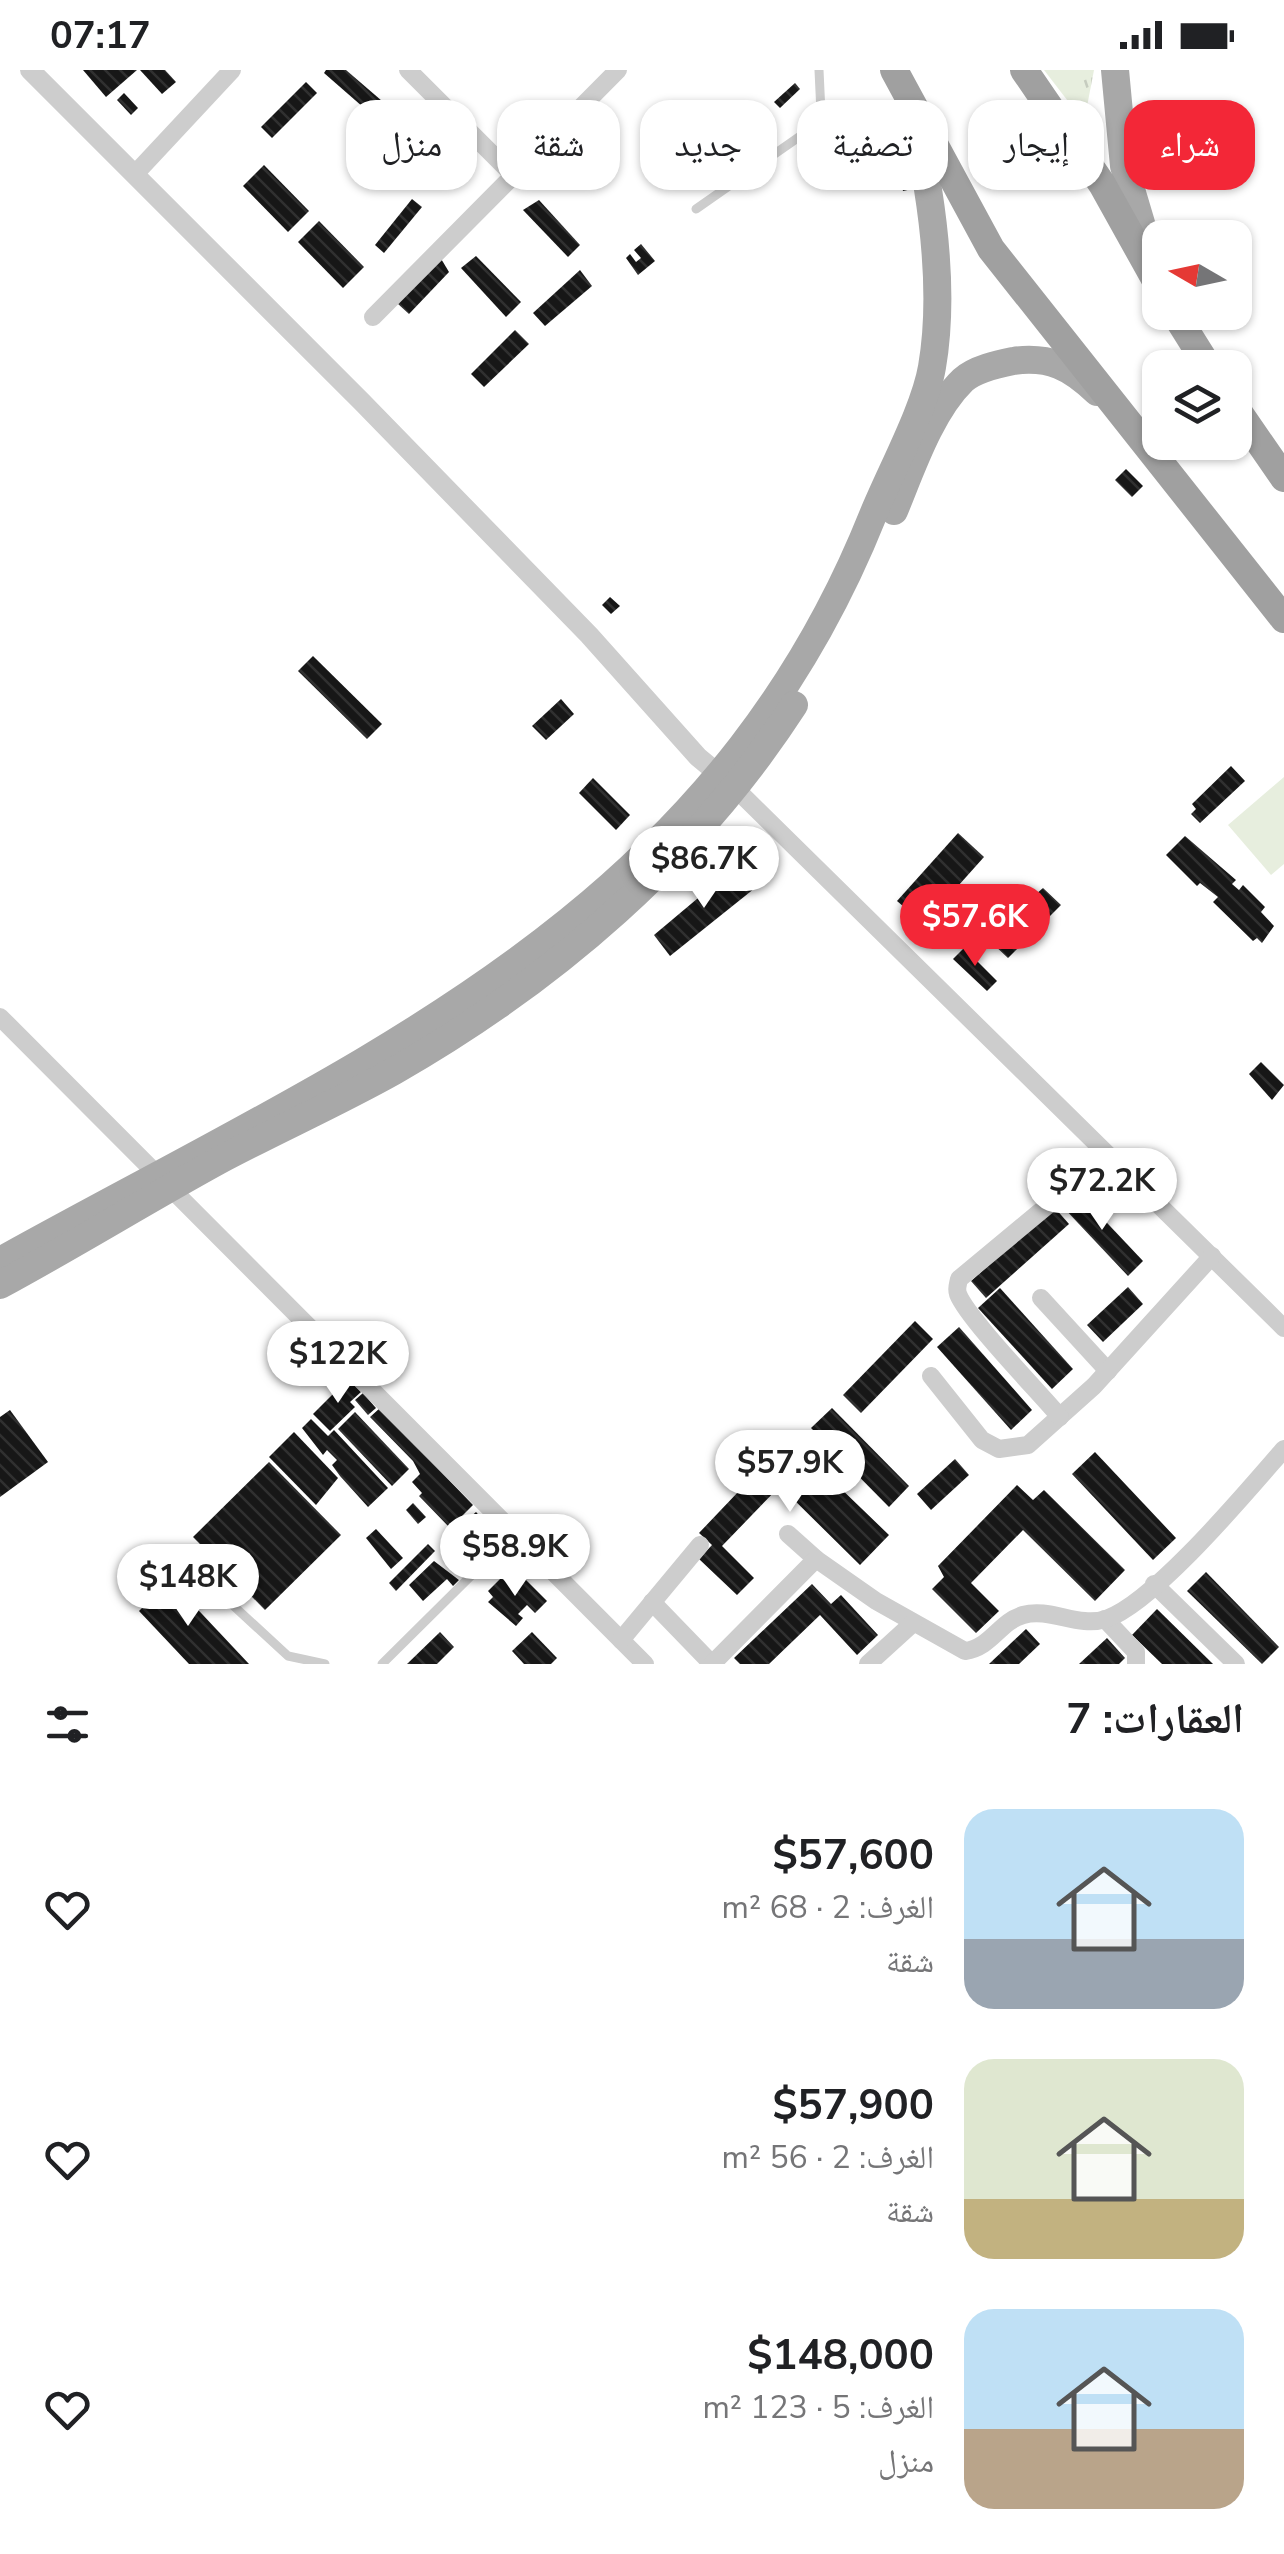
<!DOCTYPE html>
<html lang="ar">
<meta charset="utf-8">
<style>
body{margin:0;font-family:"Nunito Sans","Noto Naskh Arabic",sans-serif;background:#f6f6f6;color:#202124;direction:rtl;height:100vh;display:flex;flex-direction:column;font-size:38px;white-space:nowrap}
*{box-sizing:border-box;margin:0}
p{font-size:32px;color:#757577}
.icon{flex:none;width:55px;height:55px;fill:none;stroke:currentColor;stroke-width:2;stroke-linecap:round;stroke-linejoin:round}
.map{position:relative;height:1594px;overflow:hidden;direction:ltr}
.side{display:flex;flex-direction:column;background:#fff;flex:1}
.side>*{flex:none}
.guide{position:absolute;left:30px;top:30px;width:1225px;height:90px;direction:rtl;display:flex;gap:20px}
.needle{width:65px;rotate:279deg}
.buttons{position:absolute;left:1142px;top:150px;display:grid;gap:20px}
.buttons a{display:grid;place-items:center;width:110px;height:110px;border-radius:20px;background:#fff;box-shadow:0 2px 8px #0004;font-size:50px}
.price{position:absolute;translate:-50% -85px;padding:0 22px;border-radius:35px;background:#fff;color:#222;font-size:32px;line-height:65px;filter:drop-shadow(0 2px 5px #0008)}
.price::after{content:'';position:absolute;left:50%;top:60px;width:30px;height:22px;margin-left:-15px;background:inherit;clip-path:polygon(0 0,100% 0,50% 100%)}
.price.selected{background:#f32737;color:#fff}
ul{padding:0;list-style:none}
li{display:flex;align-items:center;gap:30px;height:250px;padding:0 40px}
li span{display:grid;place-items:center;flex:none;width:280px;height:200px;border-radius:30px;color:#555}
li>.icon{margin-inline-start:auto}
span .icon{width:120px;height:120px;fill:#fffc;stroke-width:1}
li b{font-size:42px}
h2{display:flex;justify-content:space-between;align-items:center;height:120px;padding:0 40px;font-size:42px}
.chip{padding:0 35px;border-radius:30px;background:#fff;box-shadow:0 2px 8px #0004;font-size:35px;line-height:90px}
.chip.selected{background:#f32737;color:#fff}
.status{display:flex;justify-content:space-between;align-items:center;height:70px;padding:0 50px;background:#fff;direction:ltr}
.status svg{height:28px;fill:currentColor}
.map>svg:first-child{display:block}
.grass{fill:url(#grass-tufts)}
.garden{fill:#e7eede}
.building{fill:url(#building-back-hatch)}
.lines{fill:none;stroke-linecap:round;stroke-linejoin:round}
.service{stroke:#cdcdcd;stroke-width:9}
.minor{stroke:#cdcdcd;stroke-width:18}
.tertiary{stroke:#cdcdcd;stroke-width:20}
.primary{stroke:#a8a8a8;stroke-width:28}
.trunk{stroke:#a0a0a0;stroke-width:28}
</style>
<div class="status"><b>07:17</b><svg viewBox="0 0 49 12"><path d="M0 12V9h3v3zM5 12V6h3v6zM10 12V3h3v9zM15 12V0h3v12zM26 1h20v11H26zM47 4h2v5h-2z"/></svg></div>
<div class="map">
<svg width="1284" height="1594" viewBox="0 0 1284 1594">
<defs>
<pattern id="grass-tufts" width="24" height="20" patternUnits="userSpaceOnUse" patternTransform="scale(2.5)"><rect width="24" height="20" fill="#e7eede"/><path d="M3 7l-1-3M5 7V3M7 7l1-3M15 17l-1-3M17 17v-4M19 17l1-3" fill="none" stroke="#c6ccbf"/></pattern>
<pattern id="building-back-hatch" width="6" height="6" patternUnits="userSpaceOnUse" patternTransform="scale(2.5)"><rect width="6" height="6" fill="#171717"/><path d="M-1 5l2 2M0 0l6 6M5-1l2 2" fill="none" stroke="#303030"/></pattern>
</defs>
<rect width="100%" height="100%" fill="#fff"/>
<!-- grass -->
<polygon class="grass" points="1044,0 1094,0 1084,52"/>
<!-- garden -->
<polygon class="garden" points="1284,707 1284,794 1271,805 1228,755"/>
<!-- building -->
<g class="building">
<polygon points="83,0 137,0 106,27"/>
<polygon points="140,0 165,0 176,12 162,24"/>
<polygon points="326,0 346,0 382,31 371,44 324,3"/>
<polygon points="306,12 317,23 272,68 261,57"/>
<polygon points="795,13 800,19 780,38 774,32"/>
<polygon points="124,23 138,38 131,45 117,30"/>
<polygon points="408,52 449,98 436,110 396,63"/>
<polygon points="842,66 859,85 847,97 830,77"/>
<polygon points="559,67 571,79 528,118 517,111"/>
<polygon points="264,95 309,141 288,162 243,116"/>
<polygon points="908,99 912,119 903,121 898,101"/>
<polygon points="412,129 422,137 384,183 375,175"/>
<polygon points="539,130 580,175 568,187 523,140"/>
<polygon points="319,151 364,197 343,218 298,172"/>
<polygon points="641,174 655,191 638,205 626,188 630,184 636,192 641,188 634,180"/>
<polygon points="476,186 521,232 506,247 461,198"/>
<polygon points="440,187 449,202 409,244 397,233"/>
<polygon points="580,200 592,216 545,256 533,243"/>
<polygon points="515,260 529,274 484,317 471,304"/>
<polygon points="1126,399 1143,416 1132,427 1115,410"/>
<polygon points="610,527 620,536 611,544 602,535"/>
<polygon points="313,586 382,654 367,669 298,601"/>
<polygon points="561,629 574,644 546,670 532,656"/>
<polygon points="1231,696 1245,711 1200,753 1191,744 1196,739 1192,734"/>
<polygon points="593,708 630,745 616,760 579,723"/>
<polygon points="958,763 984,787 924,854 897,831"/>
<polygon points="1185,766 1236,810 1232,814 1239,820 1243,815 1265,837 1261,842 1274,856 1262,873 1257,868 1253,871 1213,832 1218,827 1200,813 1197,816 1166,785"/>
<polygon points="735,797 755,818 670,886 654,865"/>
<polygon points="1043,818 1061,835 1008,888 992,873 1016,848 1013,844"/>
<polygon points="964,878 997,911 987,921 953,889"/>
<polygon points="1261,992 1284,1015 1272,1030 1249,1004"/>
<polygon points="1077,1121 1143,1191 1128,1206 1062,1136"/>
<polygon points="1054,1137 1069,1154 986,1228 971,1211"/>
<polygon points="1128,1217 1143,1234 1103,1272 1087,1255"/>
<polygon points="1000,1218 1073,1299 1052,1319 978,1238"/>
<polygon points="915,1251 933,1269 861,1343 843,1325"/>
<polygon points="959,1257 1032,1340 1011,1360 937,1277"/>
<polygon points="348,1309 361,1322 350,1332 355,1337 330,1361 313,1344"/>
<polygon points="363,1323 376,1338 368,1345 355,1330"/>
<polygon points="380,1338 473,1435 450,1458 419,1426 422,1423 412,1412 420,1404 413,1391 370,1347"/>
<polygon points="832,1338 909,1416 889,1437 811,1358"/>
<polygon points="10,1340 48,1392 0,1427 0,1347"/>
<polygon points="355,1342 409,1399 392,1416 338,1359"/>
<polygon points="311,1349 328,1366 334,1360 388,1418 368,1437 340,1406 332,1395 337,1390 327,1380 323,1385 302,1358"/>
<polygon points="294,1362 338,1408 316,1435 269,1387"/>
<polygon points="779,1379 796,1396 806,1385 889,1465 860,1495 780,1416 722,1476 754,1508 737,1525 699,1489 712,1475 699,1463"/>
<polygon points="1095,1382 1176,1468 1153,1490 1072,1404"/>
<polygon points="955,1389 969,1405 931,1440 917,1424"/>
<polygon points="269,1392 341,1465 265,1540 193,1467"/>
<polygon points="1017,1415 1033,1430 1044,1420 1125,1500 1095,1531 1023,1460 971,1513 999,1541 976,1563 932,1519 944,1507 938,1496"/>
<polygon points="413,1433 426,1447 418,1454 406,1440"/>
<polygon points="476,1442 487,1454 468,1472 456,1460"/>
<polygon points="376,1459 403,1488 391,1499 366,1468"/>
<polygon points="428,1474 435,1481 396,1521 389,1513"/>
<polygon points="517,1484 532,1498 516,1510 503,1498"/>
<polygon points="434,1491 459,1510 453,1516 447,1509 423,1531 409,1515"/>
<polygon points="1206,1502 1279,1577 1262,1594 1187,1521"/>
<polygon points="501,1508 515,1518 525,1509 547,1531 535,1543 527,1535 518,1544 523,1548 516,1556 488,1532 493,1527 488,1521"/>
<polygon points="170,1510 249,1594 189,1594 139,1541"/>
<polygon points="812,1514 831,1534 841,1525 878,1565 857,1585 820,1545 769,1594 740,1594 734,1588"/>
<polygon points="1157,1539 1213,1594 1162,1594 1132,1565"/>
<polygon points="1026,1559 1040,1574 1019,1594 989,1594"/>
<polygon points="440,1562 454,1577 437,1594 407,1594"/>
<polygon points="532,1562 557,1588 551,1594 524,1594 512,1581"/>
<polygon points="1107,1568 1125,1588 1119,1594 1079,1594"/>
</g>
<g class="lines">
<!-- service -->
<g class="service">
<polyline points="696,139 809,60 821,43 819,0"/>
<polyline points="199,1504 288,1586 325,1594"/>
<polyline points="382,1594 498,1479"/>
</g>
<!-- minor -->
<g class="minor">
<polyline points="408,0 511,103"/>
<polyline points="135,104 232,0"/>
<polyline points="373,247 618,0"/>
<polyline points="736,719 1284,1258"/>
<polyline points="0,947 645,1594"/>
<polyline points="1041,1228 1108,1301"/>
<polyline points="931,1306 982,1370 999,1379 1028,1375 1094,1316 1212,1186"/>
<path d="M 1060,1347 C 1040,1323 967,1248 958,1224 C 956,1218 958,1215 959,1209 L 1107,1086"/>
<polyline points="788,1464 816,1489"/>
<polyline points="1154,1514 1236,1594"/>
<polyline points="652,1532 712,1594"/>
<polyline points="1105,1549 1136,1582 1136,1594"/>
<polyline points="621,1570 700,1475"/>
<path d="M 712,1594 L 816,1489 L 876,1531 L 965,1581 C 992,1577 999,1552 1023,1545 C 1050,1537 1078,1558 1106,1549 C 1154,1533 1249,1419 1284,1379"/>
<polyline points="868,1594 913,1553"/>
</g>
<!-- tertiary -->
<polyline class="tertiary" points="30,0 362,332 589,565 698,687 727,711"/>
<!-- primary -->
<g class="primary">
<polyline points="1115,0 1124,96 1149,180"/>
<path d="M 894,441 C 911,400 930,342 963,310 C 975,299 998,294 1013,291 C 1050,286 1071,297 1097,322"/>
<path d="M 0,1191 C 356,993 710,853 873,445 C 890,403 925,339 932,297 C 946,216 931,121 913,42"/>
<path d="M 0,1215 C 74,1175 145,1131 218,1091 C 276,1060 337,1033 394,1001 C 553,910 695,788 794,635"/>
</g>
<!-- trunk -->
<g class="trunk">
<polyline points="894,0 991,179 1284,549"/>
<polyline points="1024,0 1102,114 1160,218"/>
<polyline points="1174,242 1209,298"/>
<polyline points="1235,337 1284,408"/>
</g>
</g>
</svg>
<div class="buttons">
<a><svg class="needle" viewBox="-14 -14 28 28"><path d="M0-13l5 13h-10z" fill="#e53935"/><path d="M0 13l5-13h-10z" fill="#757577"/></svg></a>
<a><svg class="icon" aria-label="layers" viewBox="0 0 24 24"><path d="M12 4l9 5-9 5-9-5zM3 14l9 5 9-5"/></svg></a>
</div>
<b class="price" style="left:704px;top:841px">$86.7K</b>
<b class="price selected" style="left:975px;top:899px">$57.6K</b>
<b class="price" style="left:1102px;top:1163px">$72.2K</b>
<b class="price" style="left:338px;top:1336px">$122K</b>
<b class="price" style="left:790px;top:1445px">$57.9K</b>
<b class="price" style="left:515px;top:1529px">$58.9K</b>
<b class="price" style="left:188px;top:1559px">$148K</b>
<div class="guide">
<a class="chip selected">شراء</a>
<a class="chip">إيجار</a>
<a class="chip">تصفية</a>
<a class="chip">جديد</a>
<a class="chip">شقة</a>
<a class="chip">منزل</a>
</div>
</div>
<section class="side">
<h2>العقارات: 7<svg class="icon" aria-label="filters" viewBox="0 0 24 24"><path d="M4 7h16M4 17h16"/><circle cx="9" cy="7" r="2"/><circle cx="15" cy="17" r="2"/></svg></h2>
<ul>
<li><span style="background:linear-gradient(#bfe0f5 65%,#9aa5b1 0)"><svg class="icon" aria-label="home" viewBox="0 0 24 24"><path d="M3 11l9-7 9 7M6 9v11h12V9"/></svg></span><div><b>$57,600</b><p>الغرف: 2 · 68 m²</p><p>شقة</p></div><svg class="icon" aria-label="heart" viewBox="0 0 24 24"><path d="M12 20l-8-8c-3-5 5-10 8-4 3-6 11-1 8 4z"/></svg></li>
<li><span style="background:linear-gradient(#dfe7d0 70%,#c2b280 0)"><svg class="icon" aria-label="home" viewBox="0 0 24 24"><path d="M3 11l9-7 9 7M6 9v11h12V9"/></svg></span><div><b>$57,900</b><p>الغرف: 2 · 56 m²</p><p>شقة</p></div><svg class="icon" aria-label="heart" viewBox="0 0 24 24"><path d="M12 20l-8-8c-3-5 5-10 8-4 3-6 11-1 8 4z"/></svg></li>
<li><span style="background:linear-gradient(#bfe0f5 60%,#b9a48a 0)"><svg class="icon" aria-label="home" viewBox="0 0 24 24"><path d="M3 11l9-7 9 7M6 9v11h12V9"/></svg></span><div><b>$148,000</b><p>الغرف: 5 · 123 m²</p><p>منزل</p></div><svg class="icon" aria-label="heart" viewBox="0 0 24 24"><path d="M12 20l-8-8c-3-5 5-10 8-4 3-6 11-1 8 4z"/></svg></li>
</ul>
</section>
